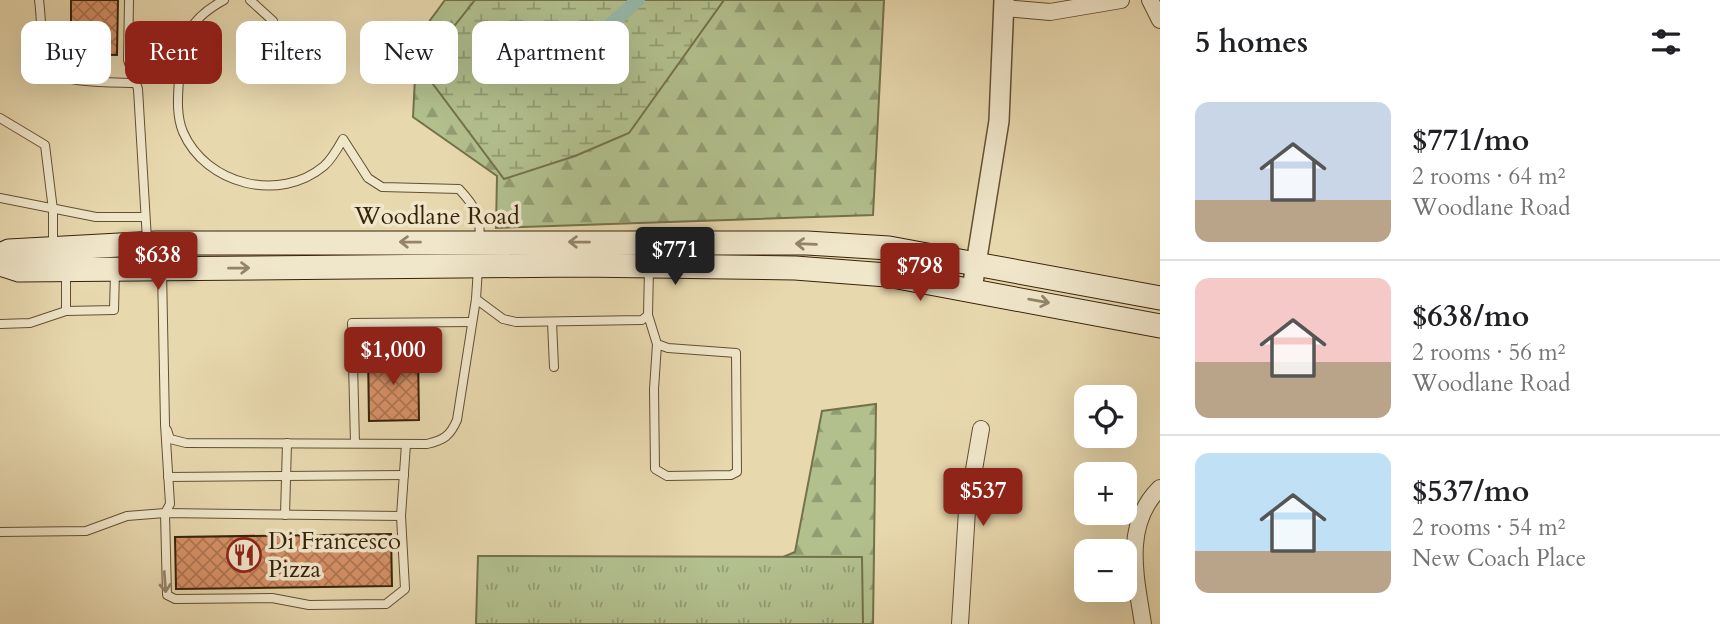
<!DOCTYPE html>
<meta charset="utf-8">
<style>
body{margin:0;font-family:Cardo,serif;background:#f6f6f6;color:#202124;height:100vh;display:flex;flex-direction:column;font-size:26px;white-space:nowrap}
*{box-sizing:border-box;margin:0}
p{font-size:23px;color:#757577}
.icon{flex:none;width:38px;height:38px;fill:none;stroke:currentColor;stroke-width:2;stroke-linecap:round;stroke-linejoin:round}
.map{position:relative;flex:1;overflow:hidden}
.sheet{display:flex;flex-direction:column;background:#fff;width:560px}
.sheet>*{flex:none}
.guide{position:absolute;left:21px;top:21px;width:665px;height:63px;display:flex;gap:14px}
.tools{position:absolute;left:1074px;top:385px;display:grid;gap:14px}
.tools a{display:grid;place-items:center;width:63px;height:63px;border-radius:14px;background:#fff;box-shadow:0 7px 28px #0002;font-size:35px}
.price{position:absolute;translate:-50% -60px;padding:0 16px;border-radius:7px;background:#8f2418;color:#fff;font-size:23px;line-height:46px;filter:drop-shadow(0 2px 4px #0008)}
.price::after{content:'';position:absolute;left:50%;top:42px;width:21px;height:16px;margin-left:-10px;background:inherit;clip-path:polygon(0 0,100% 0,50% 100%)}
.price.current{background:#222;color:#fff}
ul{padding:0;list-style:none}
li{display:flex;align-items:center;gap:21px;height:175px;padding:0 35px}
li+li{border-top:2px solid #e0e0e0}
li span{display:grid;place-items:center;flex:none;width:196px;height:140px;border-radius:14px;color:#555}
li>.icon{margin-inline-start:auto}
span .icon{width:84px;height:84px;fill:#fffc;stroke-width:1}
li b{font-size:30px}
h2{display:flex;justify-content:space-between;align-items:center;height:84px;padding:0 35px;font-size:30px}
.chip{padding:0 24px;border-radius:14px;background:#fff;box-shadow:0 7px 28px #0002;font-size:24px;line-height:63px}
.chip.current{background:#8f2418;color:#fff}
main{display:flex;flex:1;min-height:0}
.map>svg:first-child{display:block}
.forest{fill:url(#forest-firs);stroke:#74724b;stroke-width:2}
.wetland{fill:url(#wetland-marsh);stroke:#74724b;stroke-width:2}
.park{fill:url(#park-tufts);stroke:#74724b;stroke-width:2}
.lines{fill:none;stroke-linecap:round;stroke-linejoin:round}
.canal{stroke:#97baa9;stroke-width:14}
.building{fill:url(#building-cross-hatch);stroke:#372308;stroke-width:2}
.service-casing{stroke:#635032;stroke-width:10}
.minor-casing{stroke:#635032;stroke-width:18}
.tertiary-casing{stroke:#635032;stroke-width:22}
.secondary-casing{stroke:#372308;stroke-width:25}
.service{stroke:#f0e6ca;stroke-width:8}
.minor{stroke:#f0e6ca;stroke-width:16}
.tertiary{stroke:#f0e6ca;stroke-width:19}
.secondary{stroke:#f0e6ca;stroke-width:23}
.oneway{stroke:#948469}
.labels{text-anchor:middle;stroke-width:7;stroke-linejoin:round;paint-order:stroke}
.street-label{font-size:24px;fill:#372308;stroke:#f0e6ca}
.poi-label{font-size:24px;fill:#372308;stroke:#f0e6ca;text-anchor:start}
</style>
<main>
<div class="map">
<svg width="1160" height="624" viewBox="0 0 1160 624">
<defs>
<pattern id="forest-firs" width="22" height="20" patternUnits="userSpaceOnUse" patternTransform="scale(1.75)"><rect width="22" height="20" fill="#b2c08e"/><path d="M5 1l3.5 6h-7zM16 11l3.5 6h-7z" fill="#929c72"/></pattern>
<pattern id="wetland-marsh" width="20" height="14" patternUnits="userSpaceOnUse" patternTransform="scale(1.75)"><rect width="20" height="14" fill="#b2c08e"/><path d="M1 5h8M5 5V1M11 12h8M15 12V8" fill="none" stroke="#929c72"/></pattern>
<pattern id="park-tufts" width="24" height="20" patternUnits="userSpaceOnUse" patternTransform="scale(1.75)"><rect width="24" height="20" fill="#b2c08e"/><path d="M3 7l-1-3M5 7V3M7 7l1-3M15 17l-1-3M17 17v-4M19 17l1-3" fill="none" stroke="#929c72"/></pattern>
<pattern id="building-cross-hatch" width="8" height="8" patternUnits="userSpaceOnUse" patternTransform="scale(1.75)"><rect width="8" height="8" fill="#d79167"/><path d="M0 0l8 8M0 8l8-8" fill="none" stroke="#af7653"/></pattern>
</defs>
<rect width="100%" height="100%" fill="#e8d8ae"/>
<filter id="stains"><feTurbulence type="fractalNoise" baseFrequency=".00286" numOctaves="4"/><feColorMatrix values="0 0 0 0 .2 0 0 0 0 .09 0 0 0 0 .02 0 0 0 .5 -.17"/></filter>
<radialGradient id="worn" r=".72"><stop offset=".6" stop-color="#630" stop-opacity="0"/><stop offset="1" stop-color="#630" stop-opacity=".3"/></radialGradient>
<!-- forest -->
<g class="forest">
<polygon points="445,0 884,0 873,215 496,228 497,176 413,117 417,38"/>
<polygon points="876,404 873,624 828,624 766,564 795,552 822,411"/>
</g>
<!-- wetland -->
<polygon class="wetland" points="475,0 724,0 629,133 575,156 504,179 421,68"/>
<!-- park -->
<polygon class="park" points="478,556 862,557 863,624 476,624"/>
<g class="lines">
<!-- canal -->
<polyline class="canal" points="572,59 638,0"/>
</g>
<!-- building -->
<g class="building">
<polygon points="71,0 118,0 117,55 71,54"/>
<polygon points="368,353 418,353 419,420 369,421"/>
<polygon points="391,534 392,586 176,589 175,537"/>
</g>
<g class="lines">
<!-- service casing -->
<g class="service-casing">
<g id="service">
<path d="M 39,0 C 42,20 40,53 51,70 C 60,84 119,82 136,83"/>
<polyline points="129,0 128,60 138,89 147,240"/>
<path d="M 224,0 C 189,19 180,39 179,79 C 178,96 176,115 183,132 C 206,185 280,203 324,166 C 332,159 338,148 343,139 L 368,178 L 382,187 L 459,189 C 475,206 482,218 479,241"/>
<polyline points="250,0 273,21"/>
<polyline points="0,118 45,145 53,210 53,247"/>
<polyline points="0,198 96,217 144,217"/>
<polyline points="476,299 503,319 516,322 642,320 648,315 649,268"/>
<polyline points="66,311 66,272"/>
<polyline points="648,315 657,344 654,389 655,469 667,476 731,475 737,472 736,353 668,348 657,344"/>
<polyline points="552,322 554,367"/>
<polyline points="0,324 30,323 66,311 114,310 115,272"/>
<path d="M 167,430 L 170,439 L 186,443 L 427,444 C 444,440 450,436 457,420 L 476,299 L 478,268"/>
<polyline points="355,443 352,323 472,322"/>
<polyline points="168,477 404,475"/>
<polyline points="285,515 287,443"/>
<polyline points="401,516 165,513 167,595 175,599 272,598 309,605 386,604 405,589 401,516 406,444"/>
<polyline points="0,532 86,531 127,516 165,513 170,504 165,424 162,270"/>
</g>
</g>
<!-- minor casing -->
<g class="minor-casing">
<g id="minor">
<polyline points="1150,0 1160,20"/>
<polyline points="1004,8 1050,12 1121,0"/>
<polyline points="960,624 967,510 981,429"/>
<path d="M 1143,624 C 1136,578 1122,525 1160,488"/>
</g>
</g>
<!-- tertiary casing -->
<g class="tertiary-casing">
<polyline id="tertiary" points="972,289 999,121 1004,0"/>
</g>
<!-- secondary casing -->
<g class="secondary-casing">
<g id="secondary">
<polyline points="0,255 9,251 156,243 807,243 889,248 1160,298"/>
<polyline points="0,264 19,270 580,265 795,268 887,275 1160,326"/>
</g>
</g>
<!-- service -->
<use href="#service" class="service"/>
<!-- minor -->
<use href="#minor" class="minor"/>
<!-- tertiary -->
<use href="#tertiary" class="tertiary"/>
<!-- secondary -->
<use href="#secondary" class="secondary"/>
</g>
<!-- one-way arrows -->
<defs><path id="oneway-shaft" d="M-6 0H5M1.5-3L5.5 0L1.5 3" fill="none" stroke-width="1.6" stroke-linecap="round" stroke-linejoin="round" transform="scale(1.75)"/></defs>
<g class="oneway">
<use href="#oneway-shaft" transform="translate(410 242) rotate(-179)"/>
<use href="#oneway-shaft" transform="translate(579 242) rotate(-179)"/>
<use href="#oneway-shaft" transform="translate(806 244) rotate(-178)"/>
<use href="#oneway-shaft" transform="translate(239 268) rotate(-1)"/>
<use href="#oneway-shaft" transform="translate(1039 301) rotate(10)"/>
<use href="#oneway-shaft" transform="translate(165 582) rotate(86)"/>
</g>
<!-- icons -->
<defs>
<g id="restaurant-ring" transform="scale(1.75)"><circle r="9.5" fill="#f0e6ca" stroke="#8f2418" stroke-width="1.5"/><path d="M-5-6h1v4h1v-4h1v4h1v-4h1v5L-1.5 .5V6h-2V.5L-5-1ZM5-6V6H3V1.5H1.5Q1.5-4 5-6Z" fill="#8f2418"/></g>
</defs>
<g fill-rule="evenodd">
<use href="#restaurant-ring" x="244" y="555"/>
</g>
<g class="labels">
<!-- street labels -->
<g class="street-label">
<text x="437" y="224">Woodlane Road</text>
</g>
<!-- poi labels -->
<g class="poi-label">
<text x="268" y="549">Di Francesco<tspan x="268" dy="28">Pizza</tspan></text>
</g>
</g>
<rect width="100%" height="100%" filter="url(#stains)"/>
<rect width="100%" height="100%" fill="url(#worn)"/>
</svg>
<div class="tools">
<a><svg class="icon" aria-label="locate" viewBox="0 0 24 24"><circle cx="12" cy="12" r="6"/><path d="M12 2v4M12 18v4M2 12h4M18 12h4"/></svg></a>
<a>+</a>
<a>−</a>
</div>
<b class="price current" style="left:675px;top:287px">$771</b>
<b class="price" style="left:158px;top:292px">$638</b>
<b class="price" style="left:920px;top:303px">$798</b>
<b class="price" style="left:393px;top:387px">$1,000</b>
<b class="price" style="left:983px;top:528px">$537</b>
<div class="guide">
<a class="chip">Buy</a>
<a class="chip current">Rent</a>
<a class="chip">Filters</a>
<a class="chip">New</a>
<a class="chip">Apartment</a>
</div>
</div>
<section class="sheet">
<h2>5 homes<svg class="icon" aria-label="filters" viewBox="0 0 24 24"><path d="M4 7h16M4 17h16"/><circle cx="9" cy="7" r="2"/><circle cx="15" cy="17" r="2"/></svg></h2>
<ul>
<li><span style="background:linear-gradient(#c9d6e8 70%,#b9a48a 0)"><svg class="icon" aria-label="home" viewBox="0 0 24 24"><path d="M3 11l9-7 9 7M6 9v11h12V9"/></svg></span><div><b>$771/mo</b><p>2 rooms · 64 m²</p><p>Woodlane Road</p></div></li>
<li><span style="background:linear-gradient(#f6c9c9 60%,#b9a48a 0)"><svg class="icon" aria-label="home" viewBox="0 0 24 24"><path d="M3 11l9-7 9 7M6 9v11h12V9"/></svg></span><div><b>$638/mo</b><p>2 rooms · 56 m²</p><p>Woodlane Road</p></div></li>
<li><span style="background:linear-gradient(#bfe0f5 70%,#b9a48a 0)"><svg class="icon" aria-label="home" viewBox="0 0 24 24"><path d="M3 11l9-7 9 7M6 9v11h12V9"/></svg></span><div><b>$537/mo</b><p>2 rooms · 54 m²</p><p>New Coach Place</p></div></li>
</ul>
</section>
</main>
